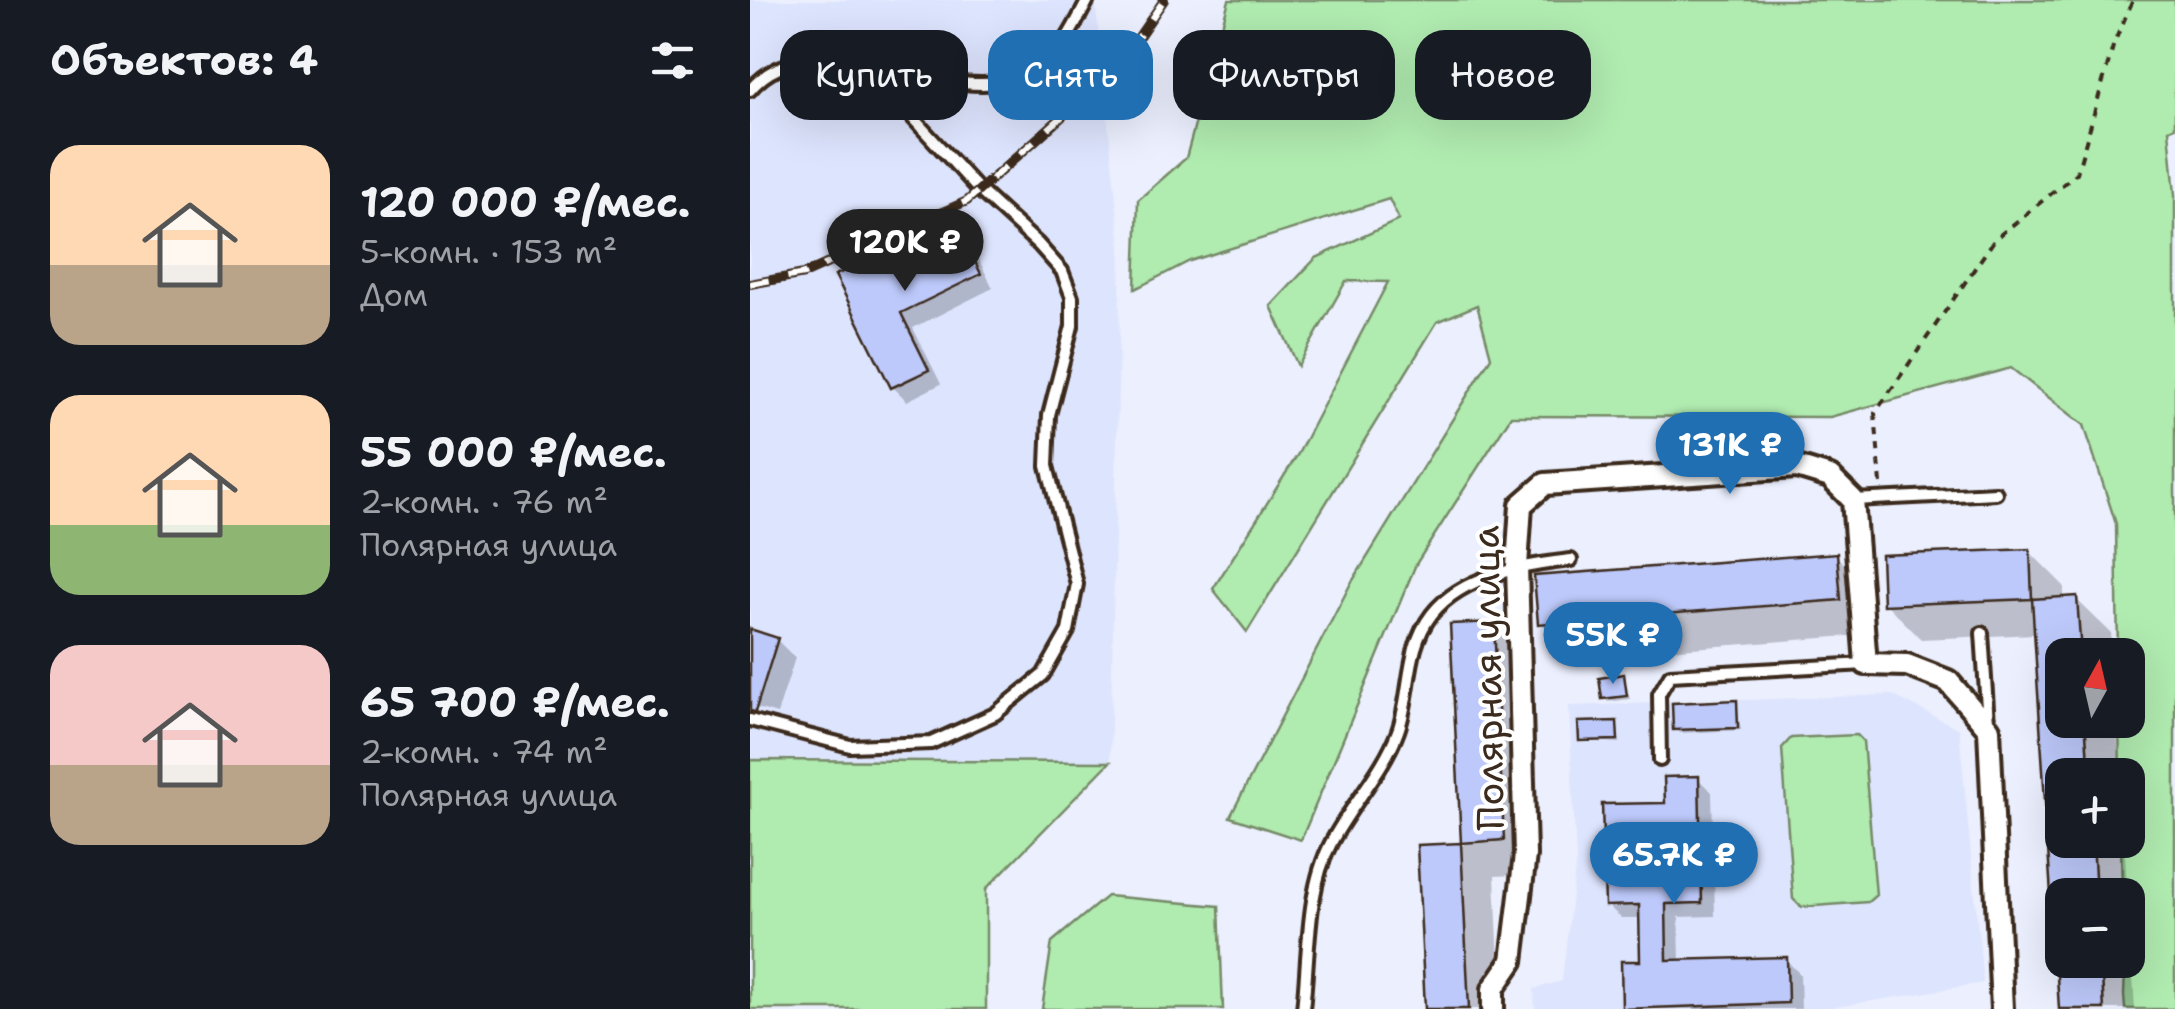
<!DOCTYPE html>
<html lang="ru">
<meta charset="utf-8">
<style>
body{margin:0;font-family:"Shantell Sans",sans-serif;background:#20242c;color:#f1f3f6;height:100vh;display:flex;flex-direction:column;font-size:38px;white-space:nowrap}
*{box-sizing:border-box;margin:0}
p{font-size:32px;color:#9ea1a6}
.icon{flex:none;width:55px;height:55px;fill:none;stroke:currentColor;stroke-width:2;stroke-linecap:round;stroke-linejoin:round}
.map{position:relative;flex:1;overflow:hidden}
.panel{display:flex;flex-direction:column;background:#171b24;width:750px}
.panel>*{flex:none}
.top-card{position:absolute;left:30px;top:30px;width:950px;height:90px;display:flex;gap:20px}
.needle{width:65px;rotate:8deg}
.buttons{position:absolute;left:1295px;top:638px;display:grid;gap:20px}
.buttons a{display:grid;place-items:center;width:100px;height:100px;border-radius:20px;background:#171b24;box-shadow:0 10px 40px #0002;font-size:50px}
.price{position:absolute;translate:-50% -85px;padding:0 22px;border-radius:35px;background:#1f6fb2;color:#fff;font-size:32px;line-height:65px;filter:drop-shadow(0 2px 5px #0008)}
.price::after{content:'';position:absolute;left:50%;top:60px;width:30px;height:22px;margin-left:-15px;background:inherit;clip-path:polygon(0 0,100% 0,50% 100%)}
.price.current{background:#222;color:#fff}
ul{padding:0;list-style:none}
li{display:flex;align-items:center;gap:30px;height:250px;padding:0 50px}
li span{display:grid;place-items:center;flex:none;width:280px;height:200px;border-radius:30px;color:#555}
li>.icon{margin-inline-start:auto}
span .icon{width:120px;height:120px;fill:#fffc;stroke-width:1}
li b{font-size:42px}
h2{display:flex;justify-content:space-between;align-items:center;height:120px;padding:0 50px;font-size:42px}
.pill{padding:0 35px;border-radius:30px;background:#171b24;box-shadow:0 10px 40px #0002;font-size:35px;line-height:90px}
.pill.current{background:#1f6fb2;color:#fff}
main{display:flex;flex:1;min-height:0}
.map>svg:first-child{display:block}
.built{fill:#dde4fd}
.green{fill:#b0ebb0;stroke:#768a67;stroke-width:2.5}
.shadow{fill:#0003;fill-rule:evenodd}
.building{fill:#bdc9fa;stroke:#3b2a1e;stroke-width:2.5}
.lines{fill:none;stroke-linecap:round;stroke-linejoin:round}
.service-casing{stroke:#3b2a1e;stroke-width:18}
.minor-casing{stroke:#3b2a1e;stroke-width:28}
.path{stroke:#3b2a1e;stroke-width:4;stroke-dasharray:8 8;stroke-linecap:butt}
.service{stroke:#fff;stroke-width:10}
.minor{stroke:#fff;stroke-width:20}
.rail-casing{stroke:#3b2a1e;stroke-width:10}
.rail{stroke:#fff;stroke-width:6;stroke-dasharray:19;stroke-linecap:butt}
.labels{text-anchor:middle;stroke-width:8;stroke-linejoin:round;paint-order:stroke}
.street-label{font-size:38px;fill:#3b2a1e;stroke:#fff}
</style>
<main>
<section class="panel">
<h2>Объектов: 4<svg class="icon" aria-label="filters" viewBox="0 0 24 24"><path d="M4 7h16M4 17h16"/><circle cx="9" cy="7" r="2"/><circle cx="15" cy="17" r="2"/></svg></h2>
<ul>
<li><span style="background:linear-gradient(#ffd9b3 60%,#b9a48a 0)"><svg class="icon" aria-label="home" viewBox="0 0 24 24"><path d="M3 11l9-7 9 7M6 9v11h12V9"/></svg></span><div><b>120 000 ₽/мес.</b><p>5-комн. · 153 m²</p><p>Дом</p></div></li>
<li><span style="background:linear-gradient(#ffd9b3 65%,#8fb573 0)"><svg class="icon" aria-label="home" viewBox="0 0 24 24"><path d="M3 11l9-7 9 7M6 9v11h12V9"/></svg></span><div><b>55 000 ₽/мес.</b><p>2-комн. · 76 m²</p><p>Полярная улица</p></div></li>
<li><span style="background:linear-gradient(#f6c9c9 60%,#b9a48a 0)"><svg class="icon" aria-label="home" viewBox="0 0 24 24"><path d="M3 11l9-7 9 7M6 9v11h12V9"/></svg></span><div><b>65 700 ₽/мес.</b><p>2-комн. · 74 m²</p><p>Полярная улица</p></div></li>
</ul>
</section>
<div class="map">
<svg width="1425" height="1009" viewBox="0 0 1425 1009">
<rect width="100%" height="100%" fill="#ebeffe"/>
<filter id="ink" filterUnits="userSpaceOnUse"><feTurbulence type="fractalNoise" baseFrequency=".01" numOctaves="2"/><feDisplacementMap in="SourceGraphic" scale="20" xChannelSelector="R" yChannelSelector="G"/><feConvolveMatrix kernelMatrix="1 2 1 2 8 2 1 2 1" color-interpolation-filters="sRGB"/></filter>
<g filter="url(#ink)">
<!-- built -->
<g class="built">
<polygon points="0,0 345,0 371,247 360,762 0,760"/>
<polygon points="1142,695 1209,729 1233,983 1073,1009 785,1009 784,989 812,981 826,861 819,706"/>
</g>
<!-- green -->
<g class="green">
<polygon points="479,0 1425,0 1425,127 1419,130 1425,195 1425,1009 1375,1009 1374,995 1378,895 1372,895 1371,840 1378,840 1378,775 1370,775 1369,720 1378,720 1378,655 1368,655 1366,524 1334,425 1261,368 1080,417 761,416 666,564 551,840 480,817 600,585 741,357 727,305 687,322 497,632 463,589 548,454 638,282 596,281 548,366 521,306 566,258 649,220 639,199 440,261 385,289 388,200 436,158"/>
<polygon points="1107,735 1113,741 1126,895 1118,902 1051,907 1043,899 1032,748 1041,738"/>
<polygon points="0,760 360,762 236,889 236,1009 0,1009"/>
<polygon points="357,896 469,906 473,1009 292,1009 302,942"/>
</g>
<!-- shadow -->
<g class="shadow">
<polygon points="205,224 218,238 243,288 163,328 191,384 157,401 143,387 89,277"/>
<path d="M 1279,551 L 1314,586 L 1314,599 L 1326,599 L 1361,633 L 1362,655 L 1312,655 L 1312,720 L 1366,720 L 1370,775 L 1312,775 L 1312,840 L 1374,840 L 1385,1009 L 1311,1009 L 1287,634 L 1171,639 L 1136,604 ZM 1312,895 L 1378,895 L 1378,960 L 1312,960 Z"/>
<polygon points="1086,556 1121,591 1124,634 825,657 791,622"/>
<polygon points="743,625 778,659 788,874 745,876 751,1009 677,1009 670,847 714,845 703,627"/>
<polygon points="0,632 27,640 45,658 27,714 0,706"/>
<polygon points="873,677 880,699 858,702 854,698"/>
<polygon points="986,703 991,730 930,733 926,729"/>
<polygon points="866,723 870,743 831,740"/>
<polygon points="948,779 962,792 965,916 929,917 930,962 1036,960 1050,974 1051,1009 875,1009 873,964 893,963 892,918 871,918 857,905 918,805"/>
</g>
<!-- building -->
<g class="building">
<polygon points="205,221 231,274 151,313 179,370 141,388 85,275"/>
<polygon points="1280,549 1282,599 1133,605 1131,555"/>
<polygon points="1087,553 1091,600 788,624 784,576"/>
<polygon points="1327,596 1331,655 1312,655 1312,720 1335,720 1339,775 1312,775 1312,840 1343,840 1346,895 1301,895 1282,599"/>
<polygon points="744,622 754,840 711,843 700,624"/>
<polygon points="0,629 28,638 5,712 0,711"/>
<polygon points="874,674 877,696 852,699 849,678"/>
<polygon points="987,700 988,728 923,730 922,703"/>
<polygon points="867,721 868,740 829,741 828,722"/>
<polygon points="949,776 952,903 916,904 917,960 1037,957 1038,1003 872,1009 871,961 890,961 889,905 855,906 852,804 915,803 914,777"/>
<polygon points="711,843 719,1009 675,1009 667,845"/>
<polygon points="1306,960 1351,960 1354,1009 1309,1009"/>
</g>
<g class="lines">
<!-- service casing -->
<g class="service-casing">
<g id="service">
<path d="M 0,90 C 70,6 223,135 301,59 C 316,43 328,19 338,0"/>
<polyline points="1103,500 1246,493"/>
<polyline points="1232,633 1238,723"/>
<polyline points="0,720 100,746 181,743 245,714 293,675 318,631 327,584 297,466 299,415 322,326 322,297 312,271 288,244 229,190 116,67"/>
<polyline points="910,760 909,694 920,675 1116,664"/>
<path d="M 553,1009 C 559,957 556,890 581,843 C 600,806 634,770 648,731 C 662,692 655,649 682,614 C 712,575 776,565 821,560"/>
</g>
</g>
<!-- minor casing -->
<g class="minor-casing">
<polyline id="minor" points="743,1009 743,989 762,961 775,855 767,566 771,505 795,484 1047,467 1080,477 1103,500 1116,664 1157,665 1198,681 1239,729 1252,1009"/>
</g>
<!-- path -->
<polyline class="path" points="1131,484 1125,413 1245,239 1327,173 1364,43 1383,0"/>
<!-- service -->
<use href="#service" class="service"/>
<!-- minor -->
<use href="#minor" class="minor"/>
<!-- rail casing -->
<g class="rail-casing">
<polyline id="rail" points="0,284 54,274 217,201 368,67 414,0"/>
</g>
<!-- rail -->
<use href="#rail" class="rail"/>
</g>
</g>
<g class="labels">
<!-- street labels -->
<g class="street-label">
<text transform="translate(738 678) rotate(-91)" y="13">Полярная улица</text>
</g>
</g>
</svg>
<div class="buttons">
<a><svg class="needle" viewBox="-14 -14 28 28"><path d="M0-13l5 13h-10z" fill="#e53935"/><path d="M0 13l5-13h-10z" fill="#9ea1a6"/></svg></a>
<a>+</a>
<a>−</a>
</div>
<b class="price current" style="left:155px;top:294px">120K ₽</b>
<b class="price" style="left:980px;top:497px">131K ₽</b>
<b class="price" style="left:863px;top:687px">55K ₽</b>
<b class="price" style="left:924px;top:907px">65.7K ₽</b>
<div class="top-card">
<a class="pill">Купить</a>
<a class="pill current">Снять</a>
<a class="pill">Фильтры</a>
<a class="pill">Новое</a>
</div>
</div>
</main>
